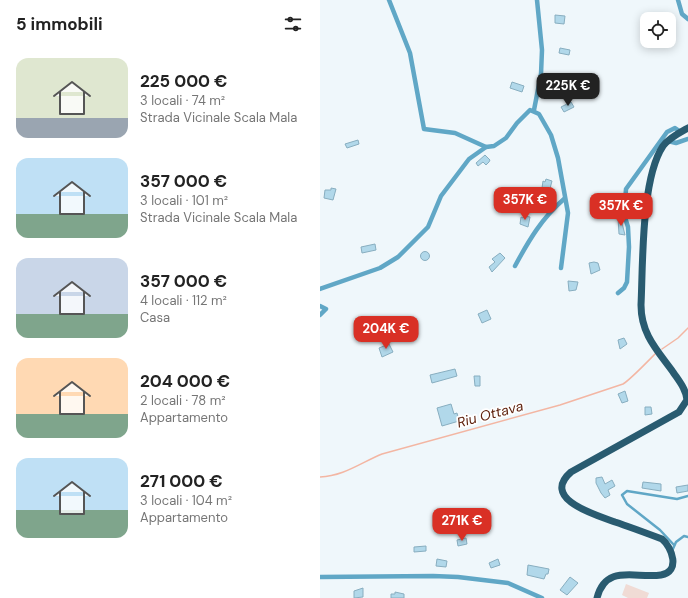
<!DOCTYPE html>
<html lang="it">
<meta charset="utf-8">
<style>
body{margin:0;font-family:"DM Sans",sans-serif;background:#f6f6f6;color:#222;height:100vh;display:flex;flex-direction:column;font-size:15px;white-space:nowrap}
*{box-sizing:border-box;margin:0}
p{font-size:13px;color:#767676}
.icon{flex:none;width:22px;height:22px;fill:none;stroke:currentColor;stroke-width:2;stroke-linecap:round;stroke-linejoin:round}
.map{position:relative;flex:1;overflow:hidden}
.drawer{display:flex;flex-direction:column;background:#fff;width:320px}
.drawer>*{flex:none}
.buttons{position:absolute;left:320px;top:12px;display:grid;gap:8px}
.buttons a{display:grid;place-items:center;width:36px;height:36px;border-radius:8px;background:#fff;box-shadow:0 2px 10px #0003;font-size:20px}
.price{position:absolute;translate:-50% -34px;padding:0 9px;border-radius:8px;background:#d93025;color:#fff;font-size:13px;line-height:26px;filter:drop-shadow(0 1px 2px #0008)}
.price::after{content:'';position:absolute;left:50%;top:24px;width:12px;height:9px;margin-left:-6px;background:inherit;clip-path:polygon(0 0,100% 0,50% 100%)}
.price.selected{background:#222;color:#fff}
ul{padding:0;list-style:none}
li{display:flex;align-items:center;gap:12px;height:100px;padding:0 16px}
li span{display:grid;place-items:center;flex:none;width:112px;height:80px;border-radius:12px;color:#555}
li>.icon{margin-inline-start:auto}
span .icon{width:48px;height:48px;fill:#fffc;stroke-width:1}
li b{font-size:17px}
h2{display:flex;justify-content:space-between;align-items:center;height:48px;padding:0 16px;font-size:17px}
main{display:flex;flex:1;min-height:0}
.map>svg:first-child{display:block}
.green{fill:#f0dbd5}
.lines{fill:none;stroke-linecap:round;stroke-linejoin:round}
.stream{stroke:#f3b6a3;stroke-width:1.5}
.building{fill:#b1d8ea;stroke:#88aec0}
.lane{stroke:#60a7c6;stroke-width:2.5}
.street{stroke:#60a7c6;stroke-width:4.5}
.primary{stroke:#295b70;stroke-width:7}
.labels{text-anchor:middle;stroke-width:3.5;stroke-linejoin:round;paint-order:stroke}
.water-label{font-size:14px;font-style:italic;fill:#60230f;stroke:#fff}
</style>
<main>
<section class="drawer">
<h2>5 immobili<svg class="icon" aria-label="filters" viewBox="0 0 24 24"><path d="M4 7h16M4 17h16"/><circle cx="9" cy="7" r="2"/><circle cx="15" cy="17" r="2"/></svg></h2>
<ul>
<li><span style="background:linear-gradient(#dfe7d0 75%,#9aa5b1 0)"><svg class="icon" aria-label="home" viewBox="0 0 24 24"><path d="M3 11l9-7 9 7M6 9v11h12V9"/></svg></span><div><b>225 000 €</b><p>3 locali · 74 m²</p><p>Strada Vicinale Scala Mala</p></div></li>
<li><span style="background:linear-gradient(#bfe0f5 70%,#7fa58c 0)"><svg class="icon" aria-label="home" viewBox="0 0 24 24"><path d="M3 11l9-7 9 7M6 9v11h12V9"/></svg></span><div><b>357 000 €</b><p>3 locali · 101 m²</p><p>Strada Vicinale Scala Mala</p></div></li>
<li><span style="background:linear-gradient(#c9d6e8 70%,#7fa58c 0)"><svg class="icon" aria-label="home" viewBox="0 0 24 24"><path d="M3 11l9-7 9 7M6 9v11h12V9"/></svg></span><div><b>357 000 €</b><p>4 locali · 112 m²</p><p>Casa</p></div></li>
<li><span style="background:linear-gradient(#ffd9b3 70%,#7fa58c 0)"><svg class="icon" aria-label="home" viewBox="0 0 24 24"><path d="M3 11l9-7 9 7M6 9v11h12V9"/></svg></span><div><b>204 000 €</b><p>2 locali · 78 m²</p><p>Appartamento</p></div></li>
<li><span style="background:linear-gradient(#bfe0f5 65%,#7fa58c 0)"><svg class="icon" aria-label="home" viewBox="0 0 24 24"><path d="M3 11l9-7 9 7M6 9v11h12V9"/></svg></span><div><b>271 000 €</b><p>3 locali · 104 m²</p><p>Appartamento</p></div></li>
</ul>
</section>
<div class="map">
<svg width="368" height="598" viewBox="0 0 368 598">
<rect width="100%" height="100%" fill="#eff7fb"/>
<!-- green -->
<polygon class="green" points="306,584 329,593 327,598 308,598 302,595"/>
<g class="lines">
<!-- stream -->
<g class="stream">
<polyline points="342,349 358,338 368,328"/>
<path d="M 0,477 C 24,476 40,463 62,454 L 240,405 L 303,384 C 311,379 328,361 336,353"/>
</g>
</g>
<!-- building -->
<g class="building">
<polygon points="235,15 245,16 244,24 235,23"/>
<polygon points="240,48 250,50 249,55 239,53"/>
<polygon points="192,82 204,86 202,92 190,88"/>
<polygon points="251,102 254,107 244,112 241,107"/>
<polygon points="38,140 39,144 27,148 25,144"/>
<polygon points="165,155 170,160 169,162 166,165 163,162 158,166 156,163"/>
<polygon points="226,179 232,181 228,196 224,195 225,189 222,188 223,181 225,182"/>
<polygon points="11,188 16,189 13,200 4,198 5,190 11,190"/>
<polygon points="278,208 280,215 274,217 271,210"/>
<polygon points="204,216 210,217 208,227 200,224 201,217 203,218"/>
<polygon points="298,218 301,219 305,235 299,234"/>
<polygon points="55,244 56,250 42,253 41,247"/>
<circle cx="105" cy="256" r="4.5"/>
<polygon points="180,253 185,258 172,272 169,267 175,262 172,259"/>
<polygon points="274,262 278,263 280,270 271,274 269,263"/>
<polygon points="248,281 258,282 256,290 249,291"/>
<polygon points="167,310 171,319 162,323 158,314"/>
<polygon points="304,338 307,344 300,349 298,340"/>
<polygon points="69,344 73,352 62,357 59,348"/>
<polygon points="135,369 137,376 112,383 110,375"/>
<polygon points="154,376 160,376 160,386 155,386"/>
<polygon points="305,391 308,401 302,403 298,394"/>
<polygon points="131,404 134,414 137,413 139,421 122,426 117,408"/>
<polygon points="325,407 331,407 332,414 325,415"/>
<polygon points="282,477 285,484 292,480 295,486 288,490 290,495 285,498 281,493 276,483 276,478"/>
<polygon points="323,482 341,484 341,491 322,488"/>
<polygon points="368,485 368,491 357,493 356,487"/>
<polygon points="146,538 147,544 138,546 137,540"/>
<polygon points="106,546 106,551 94,552 94,547"/>
<polygon points="117,559 127,561 126,567 116,566"/>
<polygon points="178,559 180,565 171,568 169,563"/>
<polygon points="208,565 229,569 228,574 226,574 224,579 207,575"/>
<polygon points="250,577 258,583 247,595 240,590"/>
<polygon points="43,588 43,597 34,598 34,591"/>
<polygon points="75,592 84,594 84,598 71,598 71,594 75,594"/>
</g>
<g class="lines">
<!-- lane -->
<g class="lane">
<polyline points="354,545 340,530 307,504 302,495 307,491 357,499 368,496"/>
<polyline points="352,551 356,542 364,536 368,537"/>
</g>
<!-- street -->
<g class="street">
<polyline points="69,0 90,53 104,129 135,133 166,147"/>
<polyline points="358,0 362,14 368,19"/>
<polyline points="214,110 221,74 222,50 217,0"/>
<polyline points="348,141 356,143 368,139"/>
<path d="M 195,266 C 209,240 222,218 244,199"/>
<polyline points="0,289 60,268 78,257 108,227 121,196 149,159 166,147 174,146 186,138 197,123 210,110 219,114 231,135 238,158 248,213 241,268"/>
<polyline points="298,293 304,288 307,282 309,247 308,227 304,214 306,189 347,132 355,128 361,132"/>
<polyline points="0,306 6,309 0,315"/>
<polyline points="0,577 113,576 138,577 188,583 222,598"/>
</g>
<!-- primary -->
<path class="primary" d="M 277,598 C 286,563 316,579 341,575 C 361,572 352,547 342,539 C 326,533 310,527 295,522 C 276,515 220,499 251,472 L 359,412 L 367,400 C 366,389 359,381 353,372 C 337,350 321,334 321,305 C 323,265 321,179 343,146 C 349,138 359,133 368,128"/>
</g>
<g class="labels">
<!-- water labels -->
<g class="water-label">
<text transform="translate(170 414) rotate(-15)" y="5">Riu Ottava</text>
</g>
</g>
</svg>
<div class="buttons">
<a><svg class="icon" aria-label="locate" viewBox="0 0 24 24"><circle cx="12" cy="12" r="6"/><path d="M12 2v4M12 18v4M2 12h4M18 12h4"/></svg></a>
</div>
<b class="price selected" style="left:248px;top:107px">225K €</b>
<b class="price" style="left:205px;top:221px">357K €</b>
<b class="price" style="left:301px;top:227px">357K €</b>
<b class="price" style="left:66px;top:350px">204K €</b>
<b class="price" style="left:142px;top:542px">271K €</b>
</div>
</main>
